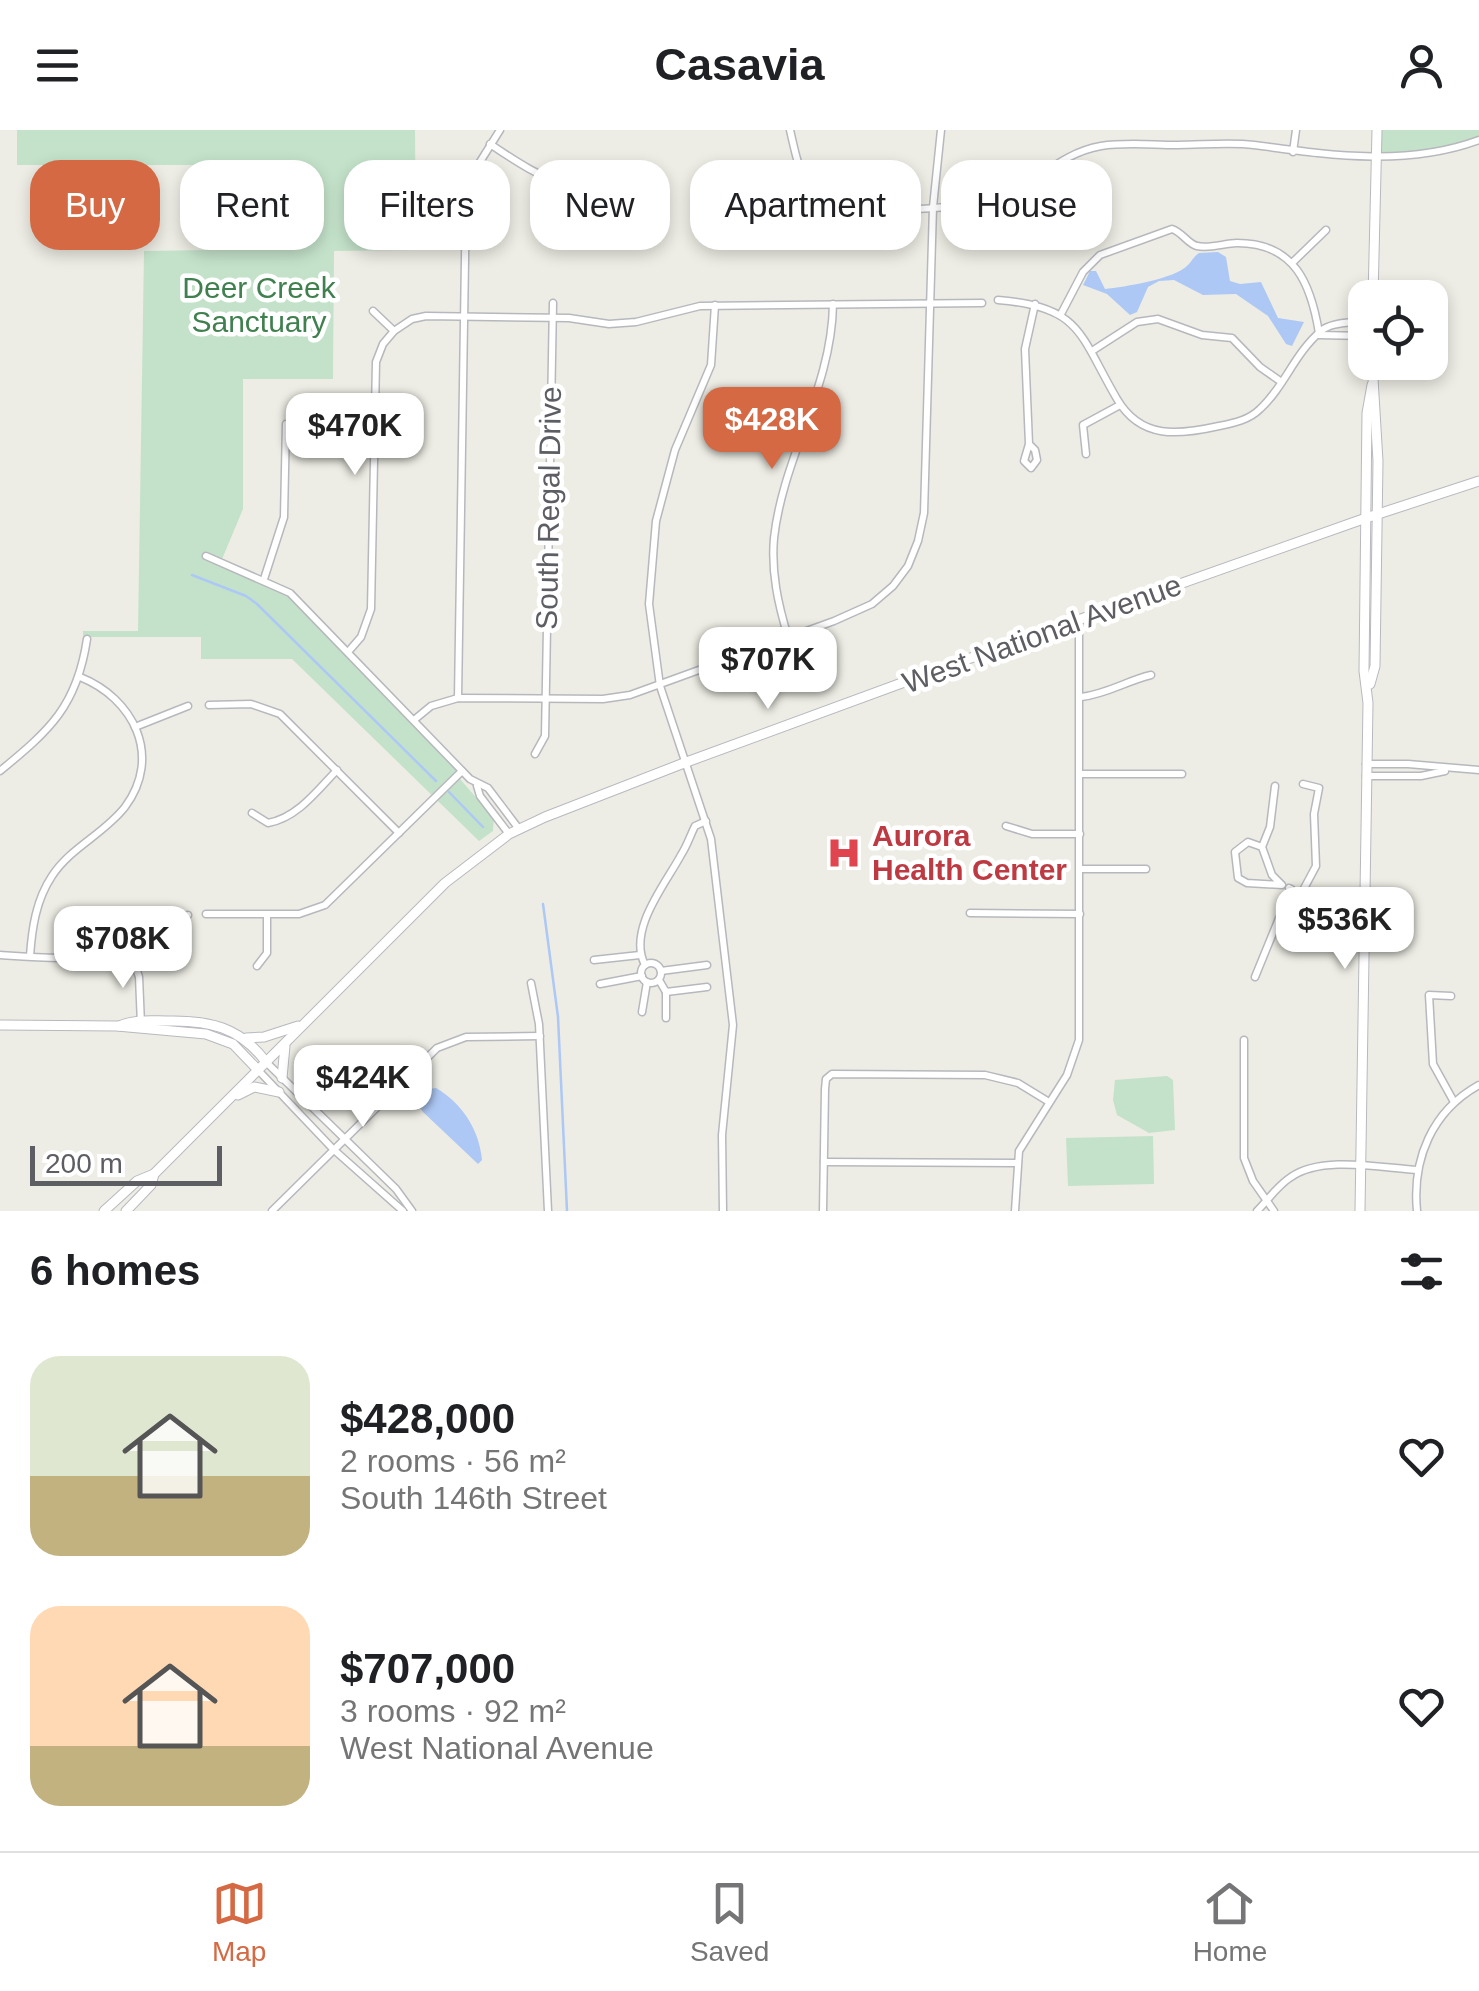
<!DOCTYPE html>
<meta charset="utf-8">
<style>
body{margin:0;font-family:Helvetica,sans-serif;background:#f2f2f2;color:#202124;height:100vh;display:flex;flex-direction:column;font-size:38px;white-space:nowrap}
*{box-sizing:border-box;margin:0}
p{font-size:32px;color:#757577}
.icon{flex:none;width:55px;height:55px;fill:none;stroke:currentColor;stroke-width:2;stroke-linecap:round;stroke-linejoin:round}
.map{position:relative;height:1081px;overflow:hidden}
.side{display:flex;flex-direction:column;background:#fff;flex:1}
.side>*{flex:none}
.guide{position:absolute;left:30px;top:30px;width:1420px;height:90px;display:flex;gap:20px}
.buttons{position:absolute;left:1348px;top:150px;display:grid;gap:20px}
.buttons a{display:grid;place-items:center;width:100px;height:100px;border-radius:20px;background:#fff;box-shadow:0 5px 15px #0003;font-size:50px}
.scale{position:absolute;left:30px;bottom:25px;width:192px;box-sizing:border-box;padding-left:10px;border:5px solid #5d5e63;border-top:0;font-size:28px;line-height:35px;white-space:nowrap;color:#5d5e63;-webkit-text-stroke:8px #fff;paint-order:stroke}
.price{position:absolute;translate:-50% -85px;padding:0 22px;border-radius:20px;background:#fff;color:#222;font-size:32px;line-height:65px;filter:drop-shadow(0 2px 5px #0008)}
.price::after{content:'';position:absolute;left:50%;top:60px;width:30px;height:22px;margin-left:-15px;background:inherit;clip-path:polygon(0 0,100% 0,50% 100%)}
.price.selected{background:#d46944;color:#fff}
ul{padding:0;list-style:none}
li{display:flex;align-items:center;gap:30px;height:250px;padding:0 30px}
li span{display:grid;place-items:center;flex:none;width:280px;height:200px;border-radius:30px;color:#555}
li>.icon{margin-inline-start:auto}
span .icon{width:120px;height:120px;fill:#fffc;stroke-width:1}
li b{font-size:42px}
h2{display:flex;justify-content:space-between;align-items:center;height:120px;padding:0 30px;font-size:42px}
.pill{padding:0 35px;border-radius:30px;background:#fff;box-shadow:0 5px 15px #0003;font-size:35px;line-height:90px}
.pill.selected{background:#d46944;color:#fff}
header{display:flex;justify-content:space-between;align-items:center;height:130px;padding:0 30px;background:#fff;font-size:45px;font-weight:600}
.dock{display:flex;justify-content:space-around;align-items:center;height:140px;border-top:2px solid #e0e0e0;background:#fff;font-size:28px;color:#757577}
.dock a{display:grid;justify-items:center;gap:5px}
.dock .selected{color:#d46944}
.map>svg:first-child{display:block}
.green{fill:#c4e2ca}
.water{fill:#adc8f5}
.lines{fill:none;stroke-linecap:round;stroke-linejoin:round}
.stream{stroke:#adc8f5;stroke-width:2.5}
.street-casing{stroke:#b7b8bd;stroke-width:9}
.secondary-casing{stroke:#b8b9bf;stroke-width:11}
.street{stroke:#fff;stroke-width:6}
.secondary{stroke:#fff;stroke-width:9}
.labels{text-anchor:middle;stroke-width:9;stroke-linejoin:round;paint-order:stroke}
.park-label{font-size:30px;fill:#3f804e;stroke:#fff}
.street-label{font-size:30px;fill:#5d5e63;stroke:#fff}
.health-label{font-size:30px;font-weight:bold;fill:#be3a42;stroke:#fff;text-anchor:start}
</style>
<header><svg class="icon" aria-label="menu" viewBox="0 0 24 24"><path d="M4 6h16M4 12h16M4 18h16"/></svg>Casavia<svg class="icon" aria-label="person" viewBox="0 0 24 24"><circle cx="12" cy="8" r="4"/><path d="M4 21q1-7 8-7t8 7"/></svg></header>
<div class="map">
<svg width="1479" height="1081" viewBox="0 0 1479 1081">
<rect width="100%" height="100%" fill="#edede5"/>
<!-- green -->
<g class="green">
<polygon points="17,0 415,0 416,120 334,121 333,249 243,249 243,379 220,434 283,461 454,637 460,649 494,688 493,701 479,711 292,529 201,529 201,507 83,507 83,501 138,501 144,121 209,120 208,35 17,35"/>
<polygon points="1377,0 1479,0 1479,10 1450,20 1376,25"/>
<polygon points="1167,946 1173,950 1175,1000 1149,1003 1117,985 1113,970 1115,950"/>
<polygon points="1153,1006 1154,1054 1068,1056 1066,1008"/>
</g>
<!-- water -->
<g class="water">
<path d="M 1218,122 L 1226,127 L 1230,151 L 1240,154 L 1261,152 L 1278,188 L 1304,192 L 1292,216 L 1286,214 L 1268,186 L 1236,164 L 1203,165 L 1174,150 L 1159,151 L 1148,157 L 1137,182 L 1130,185 L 1107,164 L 1083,155 L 1090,141 L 1096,141 L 1105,159 C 1124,157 1175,149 1188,135 C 1192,131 1194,126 1199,123 Z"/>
<path d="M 436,958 C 463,974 479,1000 482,1030 L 478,1034 L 423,982 L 415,970 L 420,960 Z"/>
</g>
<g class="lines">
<!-- stream -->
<g class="stream">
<polyline points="192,445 246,466 257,474 436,651"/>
<polyline points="449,662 483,697"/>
<polyline points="543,774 558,887 567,1081"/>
</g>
<!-- street casing -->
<g class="street-casing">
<g id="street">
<path d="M 790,0 C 798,34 802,67 842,76 C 878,84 982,79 1014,62 C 1044,45 1066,22 1101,16 C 1126,12 1152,15 1177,15 C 1202,15 1229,12 1254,15 C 1329,25 1406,37 1479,10"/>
<path d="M 490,14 C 543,50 591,79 653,42"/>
<polyline points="1293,22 1296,0"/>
<polyline points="792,66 806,54"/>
<polyline points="1292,133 1326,100"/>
<path d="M 998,170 C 1082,177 1079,204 1117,269 C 1141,310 1179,305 1219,296 C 1234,293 1249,290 1260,279 C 1285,256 1294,224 1321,201 C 1331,192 1352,193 1365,190"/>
<polyline points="715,175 711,235 675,320 656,391 649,474 660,556 711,709 733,895 722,1005 723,1081"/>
<polyline points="373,181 394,201"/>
<path d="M 1061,184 L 1083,142 L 1100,125 L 1172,99 C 1182,102 1188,114 1197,116 C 1210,119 1225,113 1237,113 C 1295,113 1311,154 1319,203"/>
<polyline points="1319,205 1365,206"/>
<polyline points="1092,221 1137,192 1158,189 1202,205 1232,208 1260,237 1280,251"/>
<polyline points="1029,314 1035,320 1037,330 1031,338 1024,331 1029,314 1025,219 1035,174"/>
<polyline points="1086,324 1083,295 1120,275"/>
<polyline points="206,426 290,463 470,649 488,658 519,699"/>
<polyline points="264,449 284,387 286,294"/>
<path d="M 788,507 C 778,474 771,442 774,408 C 783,327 832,257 833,174"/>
<polyline points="348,522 361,507 371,479 376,232 383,214 394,201 412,189 426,186 569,188 609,194 636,192 700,176 982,173"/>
<path d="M 1081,567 C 1107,564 1126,551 1151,545"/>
<polyline points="458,568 466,67 473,43 500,0"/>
<polyline points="209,575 251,574 280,584 399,703"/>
<polyline points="414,590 431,576 458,568 603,569 630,565 834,491 872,474 893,456 908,436 918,411 924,383 933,77 941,0"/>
<polyline points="135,597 188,576"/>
<polyline points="535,624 545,606 553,173"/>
<polyline points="1366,634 1408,634 1479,640"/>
<path d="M 0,641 C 50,600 77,576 87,509"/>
<polyline points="1081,644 1182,644"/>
<polyline points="1366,646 1421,646 1445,641"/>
<polyline points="477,656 480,666 509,704"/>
<path d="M 252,683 L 268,693 C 297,688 317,661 337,640"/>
<polyline points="1006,696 1032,704 1080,704"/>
<polygon points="1248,712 1262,717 1272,745 1282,755 1247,753 1238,748 1235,722"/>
<polyline points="1262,717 1270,697 1275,656"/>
<polyline points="1080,739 1146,739"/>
<polyline points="1289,758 1326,781 1364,786"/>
<polyline points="1301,764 1316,736 1314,684 1319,658 1303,654"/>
<polyline points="970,783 1080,784"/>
<polyline points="206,784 299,784 325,775 462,641"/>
<polyline points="129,817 139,847 141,894"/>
<path d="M 0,825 C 42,828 94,833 133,815 C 152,806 167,792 188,785"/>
<path d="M 30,826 C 32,798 36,770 52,746 C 71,717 104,704 125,677 C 163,626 133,568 80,547"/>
<polyline points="594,830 640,825"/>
<circle cx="651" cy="843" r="10"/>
<path d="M 645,835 C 627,800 665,755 681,725 C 687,716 690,706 695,696 L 706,691"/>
<polyline points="257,836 267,823 267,785"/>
<polyline points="661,841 707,835"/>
<polyline points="1255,847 1291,759"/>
<polyline points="659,850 666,862 707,857"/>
<polyline points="531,853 539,894 548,1081"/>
<polyline points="600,854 642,846"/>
<polyline points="666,862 666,888"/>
<polyline points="1451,866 1429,865 1433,934 1454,972"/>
<polyline points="642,882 647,852"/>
<polyline points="1244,910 1244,1028 1253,1051 1274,1081"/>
<polyline points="266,932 396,1059 412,1081"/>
<polyline points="258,940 333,1019 403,1081"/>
<polyline points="824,1032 1017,1033"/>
<polyline points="272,1081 437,918 466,907 540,906"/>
<polyline points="823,1081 825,959 826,949 832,944 985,945 1018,953 1049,972"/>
<polyline points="1015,1081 1019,1021 1067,945 1079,910 1079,490"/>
<path d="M 1257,1081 C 1268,1070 1278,1055 1291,1047 C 1322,1025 1382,1038 1418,1040"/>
<path d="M 1417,1081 C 1412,1029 1432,981 1479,955"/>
</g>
</g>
<!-- secondary casing -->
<g class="secondary-casing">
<g id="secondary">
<polyline points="1373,168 1377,0"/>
<polyline points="1370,554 1375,536 1378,331 1372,232"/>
<polyline points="0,895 117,896 206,904 233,914 258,940"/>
<path d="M 119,896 C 135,889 151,891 167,891 C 209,890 240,897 266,932"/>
<polyline points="246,908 264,907 298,896"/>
<polyline points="282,948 285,916"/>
<polyline points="238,965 254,957 279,962"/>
<polyline points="104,1081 137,1051 154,1044 445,753 509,704 545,687 684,633 948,536 1366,388 1479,351"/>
<polyline points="126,1081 151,1055 154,1044"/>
<polyline points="1360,1081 1368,573 1364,541 1367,283 1372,255"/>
</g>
</g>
<!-- street -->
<use href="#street" class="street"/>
<!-- secondary -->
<use href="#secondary" class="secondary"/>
</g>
<!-- icons -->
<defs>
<g id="hospital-bare" transform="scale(2.7)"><path d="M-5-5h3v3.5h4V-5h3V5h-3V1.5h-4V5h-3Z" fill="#e0444e" stroke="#fff" stroke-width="2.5" paint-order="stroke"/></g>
</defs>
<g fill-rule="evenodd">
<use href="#hospital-bare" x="844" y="723"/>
</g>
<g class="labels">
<!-- park labels -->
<g class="park-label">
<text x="259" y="168">Deer Creek<tspan x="259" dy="34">Sanctuary</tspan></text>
</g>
<!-- street labels -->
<g class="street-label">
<text transform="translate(549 378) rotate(-89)" y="10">South Regal Drive</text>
<text transform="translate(1042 504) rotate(-20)" y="10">West National Avenue</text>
</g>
<!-- health labels -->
<g class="health-label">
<text x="872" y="716">Aurora<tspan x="872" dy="34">Health Center</tspan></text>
</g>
</g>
</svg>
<div class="buttons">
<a><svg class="icon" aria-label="locate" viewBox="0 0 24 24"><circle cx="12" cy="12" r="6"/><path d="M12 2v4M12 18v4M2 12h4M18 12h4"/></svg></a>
</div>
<div class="scale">200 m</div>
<b class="price selected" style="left:772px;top:342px">$428K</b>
<b class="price" style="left:355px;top:348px">$470K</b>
<b class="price" style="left:768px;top:582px">$707K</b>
<b class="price" style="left:1345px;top:842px">$536K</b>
<b class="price" style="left:123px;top:861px">$708K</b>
<b class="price" style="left:363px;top:1000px">$424K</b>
<div class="guide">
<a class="pill selected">Buy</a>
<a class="pill">Rent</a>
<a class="pill">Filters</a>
<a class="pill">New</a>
<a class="pill">Apartment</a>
<a class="pill">House</a>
</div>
</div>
<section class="side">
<h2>6 homes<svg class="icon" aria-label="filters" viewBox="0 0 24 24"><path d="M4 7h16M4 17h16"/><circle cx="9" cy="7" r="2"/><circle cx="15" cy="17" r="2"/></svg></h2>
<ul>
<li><span style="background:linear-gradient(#dfe7d0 60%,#c2b280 0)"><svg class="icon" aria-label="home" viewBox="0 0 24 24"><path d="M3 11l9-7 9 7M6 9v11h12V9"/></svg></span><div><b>$428,000</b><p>2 rooms · 56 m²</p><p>South 146th Street</p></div><svg class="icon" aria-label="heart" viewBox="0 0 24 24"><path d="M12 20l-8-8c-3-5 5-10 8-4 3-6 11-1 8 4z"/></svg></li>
<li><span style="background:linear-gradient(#ffd9b3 70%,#c2b280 0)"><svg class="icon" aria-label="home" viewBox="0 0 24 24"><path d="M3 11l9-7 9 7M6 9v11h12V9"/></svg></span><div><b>$707,000</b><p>3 rooms · 92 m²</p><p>West National Avenue</p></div><svg class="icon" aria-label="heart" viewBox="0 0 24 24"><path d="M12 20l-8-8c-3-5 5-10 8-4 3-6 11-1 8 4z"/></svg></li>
</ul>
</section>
<nav class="dock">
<a class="selected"><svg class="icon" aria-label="map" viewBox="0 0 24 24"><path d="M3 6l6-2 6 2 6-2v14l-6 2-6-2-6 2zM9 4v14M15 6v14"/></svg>Map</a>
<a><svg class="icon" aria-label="saved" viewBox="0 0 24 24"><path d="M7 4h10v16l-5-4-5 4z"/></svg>Saved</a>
<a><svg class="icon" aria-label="home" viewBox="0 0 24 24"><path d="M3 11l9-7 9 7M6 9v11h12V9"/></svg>Home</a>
</nav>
